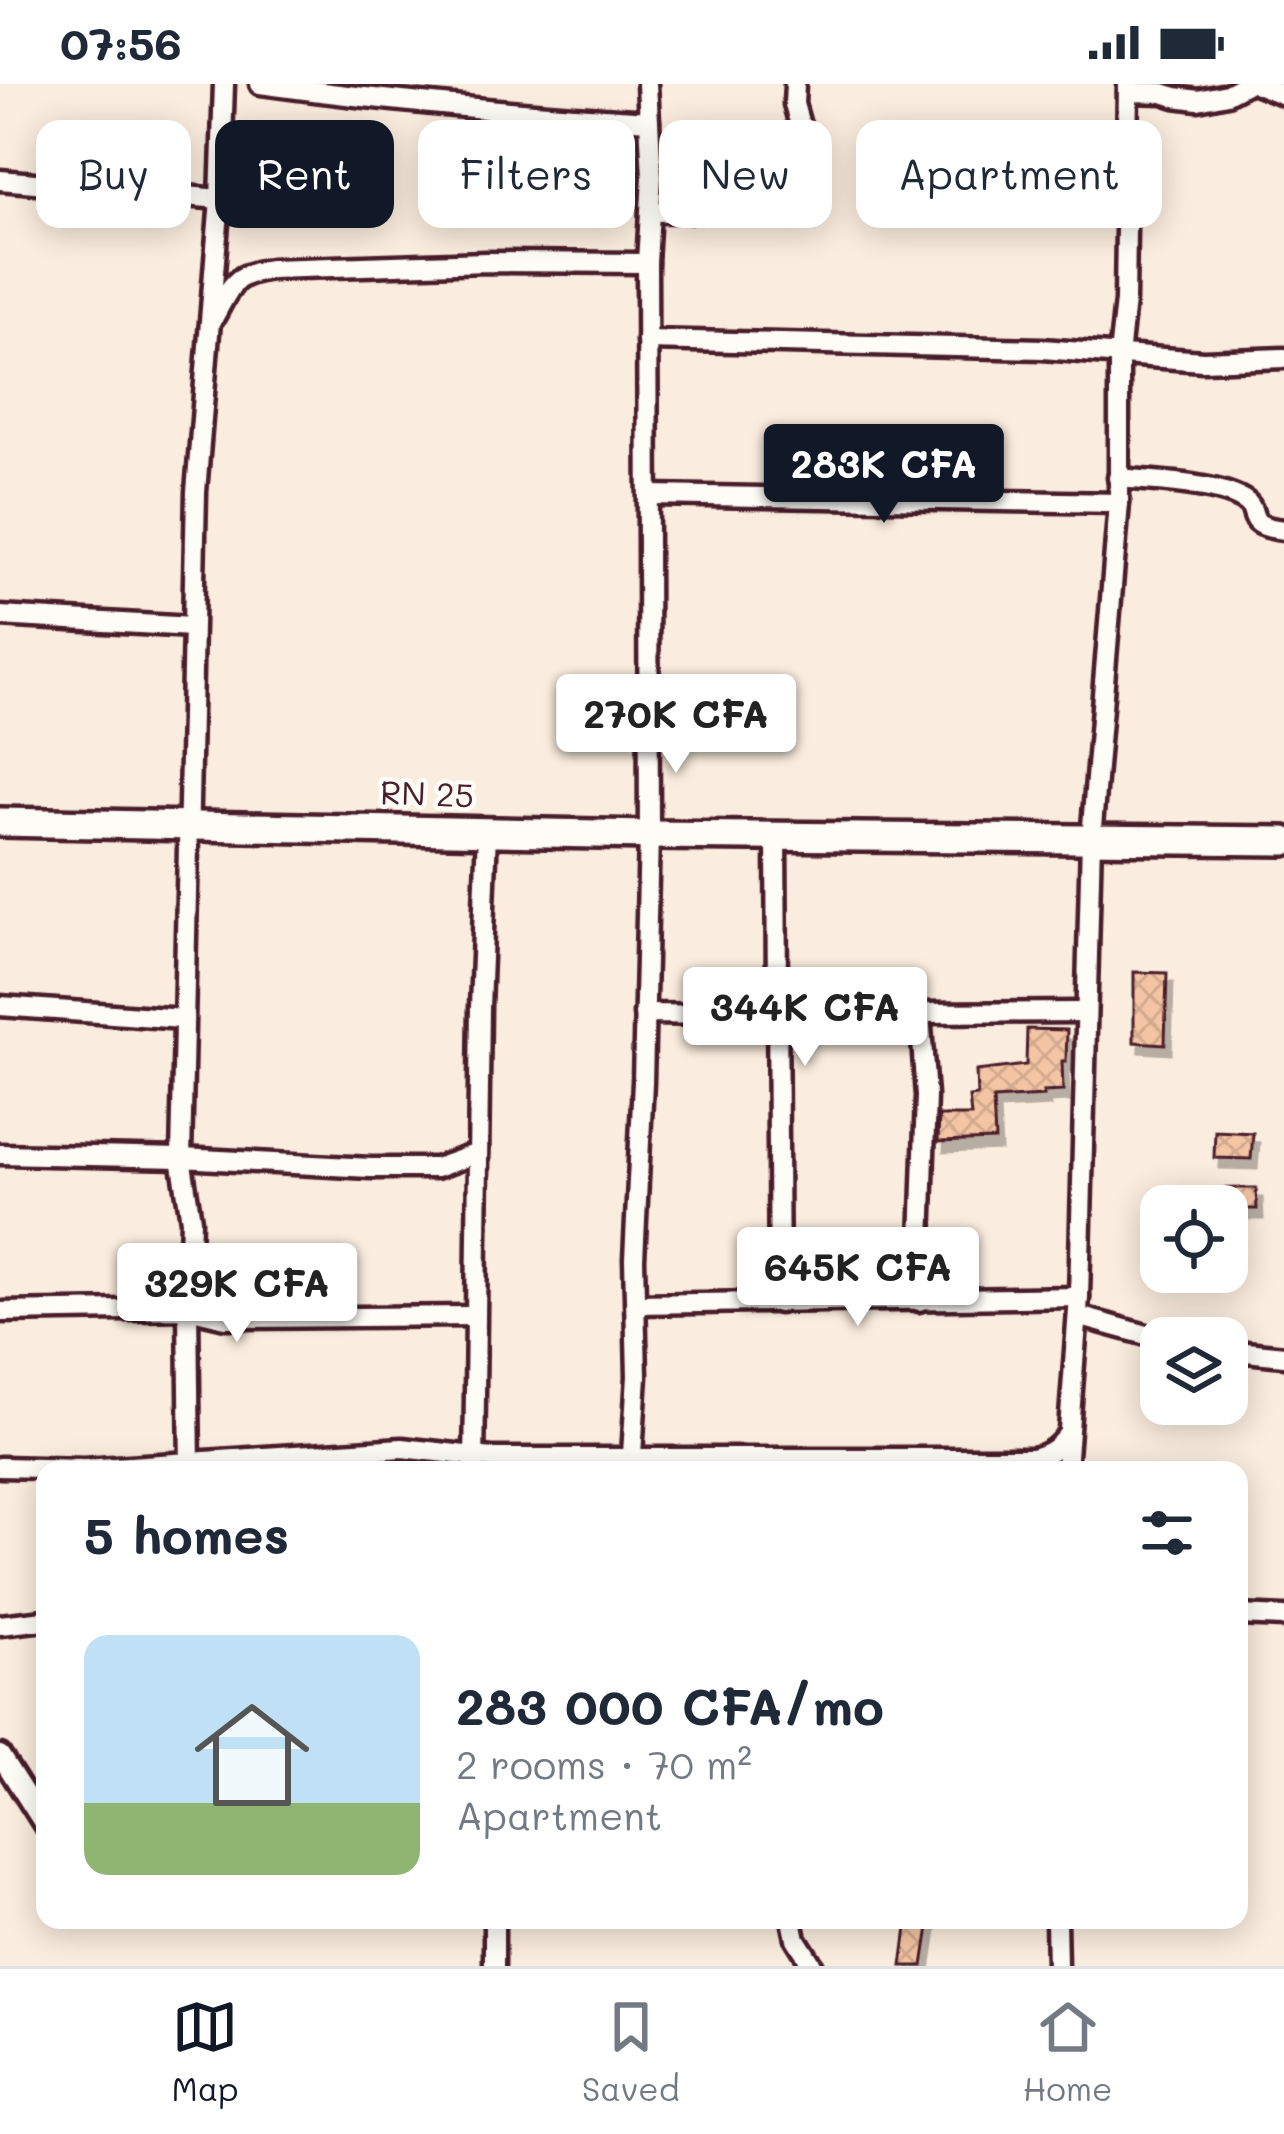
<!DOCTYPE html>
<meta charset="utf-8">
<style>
body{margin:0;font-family:Mali,sans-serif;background:#f6f6f7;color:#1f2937;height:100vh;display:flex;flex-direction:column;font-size:45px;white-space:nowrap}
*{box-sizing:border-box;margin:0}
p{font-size:39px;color:#747a83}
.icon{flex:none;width:66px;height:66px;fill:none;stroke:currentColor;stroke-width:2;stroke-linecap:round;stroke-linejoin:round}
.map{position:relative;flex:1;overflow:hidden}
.panel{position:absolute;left:36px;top:1377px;width:1212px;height:468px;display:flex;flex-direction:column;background:#fff;border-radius:24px;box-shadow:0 6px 30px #0003}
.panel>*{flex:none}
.banner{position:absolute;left:36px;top:36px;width:1212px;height:108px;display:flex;gap:24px}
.fabs{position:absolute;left:1140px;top:1101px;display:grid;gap:24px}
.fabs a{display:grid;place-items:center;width:108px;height:108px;border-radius:24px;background:#fff;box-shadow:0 6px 30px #0003;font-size:60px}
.price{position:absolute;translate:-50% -102px;padding:0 27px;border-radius:12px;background:#fff;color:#222;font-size:39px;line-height:78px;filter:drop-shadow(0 3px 6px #0008)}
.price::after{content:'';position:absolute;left:50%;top:72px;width:36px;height:27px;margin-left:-18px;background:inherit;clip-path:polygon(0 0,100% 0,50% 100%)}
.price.selected{background:#111827;color:#fff}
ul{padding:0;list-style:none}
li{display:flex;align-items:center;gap:36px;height:300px;padding:0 48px}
li span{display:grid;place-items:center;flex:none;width:336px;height:240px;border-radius:24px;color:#555}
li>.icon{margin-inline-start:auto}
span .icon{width:144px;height:144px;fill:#fffc;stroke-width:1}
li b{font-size:51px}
h2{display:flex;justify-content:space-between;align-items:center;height:144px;padding:0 48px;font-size:51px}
.pill{padding:0 42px;border-radius:24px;background:#fff;box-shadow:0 6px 30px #0003;font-size:42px;line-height:108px}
.pill.selected{background:#111827;color:#fff}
.status{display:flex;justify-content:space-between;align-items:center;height:84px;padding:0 60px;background:#fff;direction:ltr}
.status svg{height:33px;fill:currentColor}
.menu{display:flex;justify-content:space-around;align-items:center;height:168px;border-top:3px solid #e0e1e3;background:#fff;font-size:33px;color:#747a83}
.menu a{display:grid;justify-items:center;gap:6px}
.menu .selected{color:#111827}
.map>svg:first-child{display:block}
.building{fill:url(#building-cross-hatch);stroke:#4a1f2b;stroke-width:3;filter:url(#shadow)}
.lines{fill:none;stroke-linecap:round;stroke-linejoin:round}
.minor-casing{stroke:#4a1f2b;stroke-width:27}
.secondary-casing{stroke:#4a1f2b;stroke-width:36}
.minor{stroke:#fdfcf7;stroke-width:18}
.secondary{stroke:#fdfcf7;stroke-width:27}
.labels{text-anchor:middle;stroke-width:9;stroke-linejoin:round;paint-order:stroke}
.street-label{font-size:33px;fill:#4a1f2b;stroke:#fdfcf7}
</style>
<div class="status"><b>07:56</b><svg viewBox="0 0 49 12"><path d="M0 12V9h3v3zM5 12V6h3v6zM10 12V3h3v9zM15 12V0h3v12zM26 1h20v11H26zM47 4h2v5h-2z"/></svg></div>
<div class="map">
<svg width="1284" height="1882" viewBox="0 0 1284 1882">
<defs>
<pattern id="building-cross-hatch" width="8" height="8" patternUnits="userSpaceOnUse" patternTransform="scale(3)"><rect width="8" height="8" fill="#f4c5a4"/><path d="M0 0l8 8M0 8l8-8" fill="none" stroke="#d3a98d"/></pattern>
<filter id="shadow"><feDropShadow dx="6" dy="10" stdDeviation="0" flood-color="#0004"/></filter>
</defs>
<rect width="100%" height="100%" fill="#faecde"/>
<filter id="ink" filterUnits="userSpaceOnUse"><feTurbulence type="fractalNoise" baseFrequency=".00833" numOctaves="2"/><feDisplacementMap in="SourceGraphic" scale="24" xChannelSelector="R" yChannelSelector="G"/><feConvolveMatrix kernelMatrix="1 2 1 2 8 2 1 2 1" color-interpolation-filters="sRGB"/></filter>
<g filter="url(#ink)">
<!-- building -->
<g class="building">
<polygon points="1134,888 1167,889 1165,960 1134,958"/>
<polygon points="1027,945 1067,946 1066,977 1062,977 1063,1007 1043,1008 1044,1012 993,1015 995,1056 938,1058 939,1032 971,1032 969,1013 977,1012 976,987 1026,981"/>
<polygon points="1215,1047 1253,1049 1251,1075 1214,1074"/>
<polygon points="1224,1104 1256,1104 1257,1125 1227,1125"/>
<polygon points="908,1836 930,1836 923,1882 902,1882"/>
</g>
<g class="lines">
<!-- minor casing -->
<g class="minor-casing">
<g id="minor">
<path d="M 260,0 C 389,18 519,29 649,37"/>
<polyline points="1257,0 1284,11"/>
<polyline points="1128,8 1163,9 1175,13 1198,16 1227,10 1246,0"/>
<polyline points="0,96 220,115"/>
<polyline points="650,128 806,126 805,59 794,20 795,0"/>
<path d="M 214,233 C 233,199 232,191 271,185 L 486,178 L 647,179"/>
<polyline points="647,256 1042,265 1203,277 1284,274"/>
<path d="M 1118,394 C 1152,397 1213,399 1242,415 C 1264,427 1239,441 1284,446"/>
<polyline points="650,411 1119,419"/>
<polyline points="0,532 192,543"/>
<polyline points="776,752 779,1219"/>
<polyline points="0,922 183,935"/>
<polyline points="644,930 883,933 920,929 1085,928"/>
<polyline points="0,1070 181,1074 371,1084 436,1084 478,1069"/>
<polyline points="919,1217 926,1012 920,929"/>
<polyline points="636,1220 1079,1213"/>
<polyline points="0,1228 188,1225 226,1234 474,1232"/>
<polyline points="1078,1232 1161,1255"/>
<polyline points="1227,1266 1284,1272"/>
<path d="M 0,1383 L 84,1385 L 402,1364 L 492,1374 L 1032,1374 C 1050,1370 1057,1364 1068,1350"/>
<polyline points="190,1386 188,1225 191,1136 181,1074 196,408 220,115 224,0"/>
<polyline points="474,1386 480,923 487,748"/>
<polyline points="631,1386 637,1292 634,1175 643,998 649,751 647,179 652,93 647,0"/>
<polyline points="1066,1386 1079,1213 1091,755 1119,419 1119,272 1125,217 1128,0"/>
<polyline points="1239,1531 1284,1533"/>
<polyline points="0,1541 45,1536"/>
<polyline points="0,1671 45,1742"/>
<polyline points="494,1836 494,1882"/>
<polyline points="792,1836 796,1855 813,1882"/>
<polyline points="1056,1836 1057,1882"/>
</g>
</g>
<!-- secondary casing -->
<g class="secondary-casing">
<polyline id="secondary" points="0,738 649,751 1284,757"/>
</g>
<!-- minor -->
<use href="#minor" class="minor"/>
<!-- secondary -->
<use href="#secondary" class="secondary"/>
</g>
</g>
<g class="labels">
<!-- street labels -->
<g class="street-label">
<text transform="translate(427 710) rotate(2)" y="12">RN 25</text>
</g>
</g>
</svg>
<div class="fabs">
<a><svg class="icon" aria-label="locate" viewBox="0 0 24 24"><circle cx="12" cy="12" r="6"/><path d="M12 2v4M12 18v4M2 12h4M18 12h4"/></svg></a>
<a><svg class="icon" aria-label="layers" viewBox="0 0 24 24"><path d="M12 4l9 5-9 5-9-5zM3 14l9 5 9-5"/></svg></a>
</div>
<b class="price selected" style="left:884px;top:442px">283K CFA</b>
<b class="price" style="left:676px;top:692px">270K CFA</b>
<b class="price" style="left:805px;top:985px">344K CFA</b>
<b class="price" style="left:858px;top:1245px">645K CFA</b>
<b class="price" style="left:237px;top:1261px">329K CFA</b>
<div class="banner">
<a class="pill">Buy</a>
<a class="pill selected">Rent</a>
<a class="pill">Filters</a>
<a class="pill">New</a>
<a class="pill">Apartment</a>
</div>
<section class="panel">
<h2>5 homes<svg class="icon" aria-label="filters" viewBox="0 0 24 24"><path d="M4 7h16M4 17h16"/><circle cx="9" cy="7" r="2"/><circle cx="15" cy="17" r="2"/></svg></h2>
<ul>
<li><span style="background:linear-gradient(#bfe0f5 70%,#8fb573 0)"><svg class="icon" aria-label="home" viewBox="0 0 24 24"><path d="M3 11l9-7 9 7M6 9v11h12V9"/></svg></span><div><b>283 000 CFA/mo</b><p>2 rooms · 70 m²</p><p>Apartment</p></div></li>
</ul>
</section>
</div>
<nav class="menu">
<a class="selected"><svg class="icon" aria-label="map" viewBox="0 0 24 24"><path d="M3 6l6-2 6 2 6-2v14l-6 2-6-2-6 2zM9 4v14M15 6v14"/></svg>Map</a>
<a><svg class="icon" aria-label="saved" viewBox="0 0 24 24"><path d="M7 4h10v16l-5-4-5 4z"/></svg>Saved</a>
<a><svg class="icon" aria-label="home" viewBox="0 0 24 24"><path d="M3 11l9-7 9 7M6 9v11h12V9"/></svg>Home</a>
</nav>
